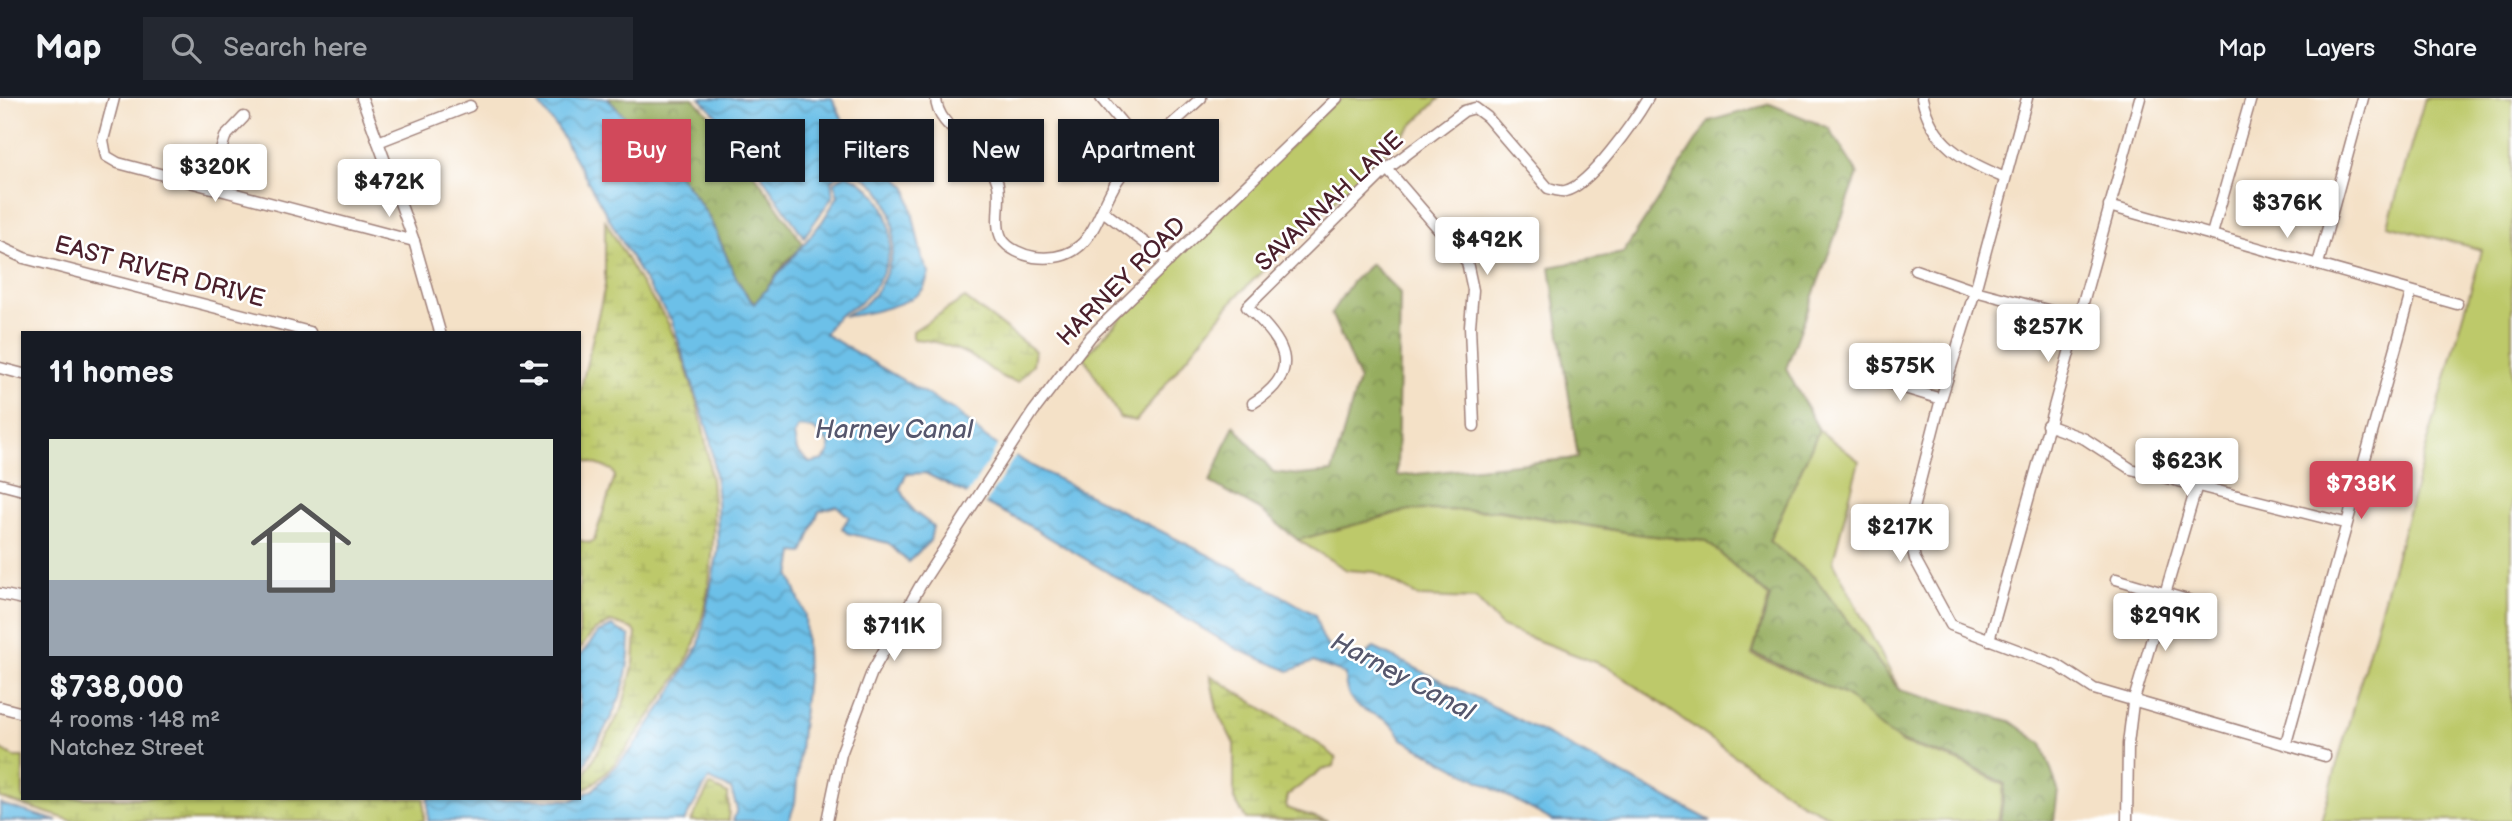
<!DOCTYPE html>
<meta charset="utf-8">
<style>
body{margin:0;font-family:"Balsamiq Sans",sans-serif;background:#242831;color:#f1f3f6;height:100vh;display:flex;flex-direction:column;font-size:26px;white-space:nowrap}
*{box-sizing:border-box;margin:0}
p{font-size:23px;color:#9ea1a6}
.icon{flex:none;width:38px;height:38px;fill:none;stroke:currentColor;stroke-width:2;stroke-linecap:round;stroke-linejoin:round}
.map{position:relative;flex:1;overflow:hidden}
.sheet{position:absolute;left:21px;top:233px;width:560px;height:469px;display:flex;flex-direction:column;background:#171b24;border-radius:0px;box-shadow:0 2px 5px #0004}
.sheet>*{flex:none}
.guide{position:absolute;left:602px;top:21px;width:665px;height:63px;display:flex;gap:14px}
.price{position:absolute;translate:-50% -60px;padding:0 16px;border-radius:7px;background:#fff;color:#222;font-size:23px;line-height:46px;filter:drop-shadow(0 2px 4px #0008)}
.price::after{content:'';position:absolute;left:50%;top:42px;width:21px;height:16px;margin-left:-10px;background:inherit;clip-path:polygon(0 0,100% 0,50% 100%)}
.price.current{background:#d1495b;color:#fff}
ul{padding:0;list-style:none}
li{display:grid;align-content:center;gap:14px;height:371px;padding:0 28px}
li+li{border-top:2px solid #363941}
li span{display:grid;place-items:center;height:217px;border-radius:0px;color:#555}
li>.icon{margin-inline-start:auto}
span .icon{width:126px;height:126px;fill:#fffc;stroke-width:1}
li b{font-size:30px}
h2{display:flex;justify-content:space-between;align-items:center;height:84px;padding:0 28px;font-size:30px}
.pill{padding:0 24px;border-radius:0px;background:#171b24;box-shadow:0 2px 5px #0004;font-size:24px;line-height:63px}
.pill.current{background:#d1495b;color:#fff}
header{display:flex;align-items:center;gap:42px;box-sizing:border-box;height:98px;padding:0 35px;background:#171b24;border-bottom:2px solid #363941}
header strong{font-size:33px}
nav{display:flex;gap:38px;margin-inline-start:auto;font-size:24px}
.search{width:490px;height:63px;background:#242831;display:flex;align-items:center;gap:18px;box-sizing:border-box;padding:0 24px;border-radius:0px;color:#9ea1a6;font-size:26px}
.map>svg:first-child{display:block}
.grass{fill:#bdc96b;stroke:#84744b;stroke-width:2}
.forest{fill:url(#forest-crowns);stroke:#706645;stroke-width:2}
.wetland{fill:url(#wetland-marsh);stroke:#84744b;stroke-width:2}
.water{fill:url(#water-waves);stroke:#5b708a;stroke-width:2;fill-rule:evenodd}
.pier{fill:#f4e1c7}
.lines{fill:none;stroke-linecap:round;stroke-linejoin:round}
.minor-casing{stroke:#9f8079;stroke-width:13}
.minor{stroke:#fff;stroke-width:10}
.labels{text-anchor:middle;stroke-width:5;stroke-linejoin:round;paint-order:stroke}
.street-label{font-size:24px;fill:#4a1f2b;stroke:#fff}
.water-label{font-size:26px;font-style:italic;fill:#56576d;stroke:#fff}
</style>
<header>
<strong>Map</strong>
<div class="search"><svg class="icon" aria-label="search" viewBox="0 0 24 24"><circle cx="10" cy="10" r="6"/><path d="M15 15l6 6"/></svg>Search here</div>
<nav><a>Map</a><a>Layers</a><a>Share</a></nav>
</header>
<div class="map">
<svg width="2512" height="723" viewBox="0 0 2512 723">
<defs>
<pattern id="forest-crowns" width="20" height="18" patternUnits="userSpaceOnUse" patternTransform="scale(1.75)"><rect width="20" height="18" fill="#96ad5f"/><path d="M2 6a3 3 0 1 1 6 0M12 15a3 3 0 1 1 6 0" fill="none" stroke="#7c8c4f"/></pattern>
<pattern id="wetland-marsh" width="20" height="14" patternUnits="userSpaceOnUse" patternTransform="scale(1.75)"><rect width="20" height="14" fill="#bdc96b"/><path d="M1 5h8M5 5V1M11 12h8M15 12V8" fill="none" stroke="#a4ac5d"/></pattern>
<pattern id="water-waves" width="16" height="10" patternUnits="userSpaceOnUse" patternTransform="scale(1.75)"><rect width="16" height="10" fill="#6cc0e8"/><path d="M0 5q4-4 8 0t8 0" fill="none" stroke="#5b9bbc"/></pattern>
</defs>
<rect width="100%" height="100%" fill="#fff"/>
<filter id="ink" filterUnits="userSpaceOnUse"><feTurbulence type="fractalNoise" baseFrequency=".0143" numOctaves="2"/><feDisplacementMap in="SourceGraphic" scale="14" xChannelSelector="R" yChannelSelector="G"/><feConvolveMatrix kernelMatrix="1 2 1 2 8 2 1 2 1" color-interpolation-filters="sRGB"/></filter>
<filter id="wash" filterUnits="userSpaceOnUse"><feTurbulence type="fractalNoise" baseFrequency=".00686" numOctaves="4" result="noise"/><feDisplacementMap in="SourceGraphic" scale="28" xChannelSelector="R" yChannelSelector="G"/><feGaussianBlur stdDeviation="1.57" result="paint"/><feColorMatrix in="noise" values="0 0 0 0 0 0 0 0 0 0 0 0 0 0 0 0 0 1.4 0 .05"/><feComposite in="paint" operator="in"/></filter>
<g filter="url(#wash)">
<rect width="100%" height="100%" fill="#f4e1c7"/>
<!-- grass -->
<g class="grass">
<polygon points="1343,0 1440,0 1235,200 1136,323 1120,320 1084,259 1183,154 1326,12"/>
<polygon points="2425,0 2512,0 2512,723 2321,723 2482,152 2388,127"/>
<polygon points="1819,332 1859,363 1833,463 1899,591 1815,480 1769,443"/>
<polygon points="1409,412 1498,413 1643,437 1706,443 1769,499 1752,557 1846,597 1902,645 1958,663 2004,687 1998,723 1839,723 1803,706 1610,570 1502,529 1476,501 1420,499 1375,474 1347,472 1298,442"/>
</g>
<!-- forest -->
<g class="forest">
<path d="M 607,0 L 693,0 L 724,32 L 804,147 L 787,163 L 755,206 C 731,181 724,145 707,116 C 681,73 641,37 607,0 Z"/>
<polygon points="1770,6 1829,30 1858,76 1786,271 1819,332 1769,443 1815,480 1899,592 2010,623 2042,646 2058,692 2054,723 2000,723 2005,686 1959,662 1903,644 1881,630 1846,597 1753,555 1770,499 1706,443 1643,437 1498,412 1409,412 1298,442 1260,412 1210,384 1234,327 1273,374 1300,377 1332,374 1359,281 1331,215 1352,184 1371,166 1400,195 1397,378 1578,360 1550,169 1623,155 1709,23"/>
</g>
<!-- wetland -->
<g class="wetland">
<path d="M 605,122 C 618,144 629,166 642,187 C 651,200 662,213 669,227 C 713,326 729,440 695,544 C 687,567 668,592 654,612 C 634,640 611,679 579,694 L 579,686 L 622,611 L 634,565 L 636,535 L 633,531 L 611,524 L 595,532 L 579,552 L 579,442 L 589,445 L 594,442 L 615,378 L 612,372 L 579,360 L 579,298 L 605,188 Z"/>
<path d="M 965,200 L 1035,253 L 1033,266 L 1018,284 C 1002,281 997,276 985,267 C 964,252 937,242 913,241 L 913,233 Z"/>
<polygon points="1210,577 1325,650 1336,660 1334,668 1321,672 1288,697 1286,710 1328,723 1246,721 1234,701 1234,646 1217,612"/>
<polygon points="0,651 14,659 23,659 23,700 424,700 424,723 73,723 0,700"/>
<polygon points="710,687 728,696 729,723 691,723"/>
</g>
<!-- water -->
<g class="water">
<path d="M 534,0 L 607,0 C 641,37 680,73 706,115 C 724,145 731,181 754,206 L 822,124 L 838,98 L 834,85 L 846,76 C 899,97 904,162 864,201 C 848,216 838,211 825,236 L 957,314 L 986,340 L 1030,367 L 1234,470 L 1315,517 C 1324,547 1326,555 1358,562 L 1374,550 L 1479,601 L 1711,723 L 1553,723 L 1402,641 C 1388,607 1344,624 1345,576 L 1313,564 L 1289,573 L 1239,552 L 1021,423 L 925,375 L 906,376 L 900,390 L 913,413 L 933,428 L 930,443 L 908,464 L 888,445 L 847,435 L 842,430 L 849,419 L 837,408 L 819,413 L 803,455 L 794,454 L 790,478 L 805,517 L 807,578 L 795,705 L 789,723 L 733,723 L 737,711 L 731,691 L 709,681 L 684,723 L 428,723 L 428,700 L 573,702 L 593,692 L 632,651 L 668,599 L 699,547 L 718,453 L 717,393 L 710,339 L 672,223 L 644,182 L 558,31 ZM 798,329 L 813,331 L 829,345 L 829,355 L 823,362 L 810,365 L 797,353 L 794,337 Z"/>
<path d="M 700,0 L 832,0 L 854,45 L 884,67 L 907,90 L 922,160 L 929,175 C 927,179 926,187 923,191 C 913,206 861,218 843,218 C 851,214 861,210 867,204 C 905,168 906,83 844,72 L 831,83 L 833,98 L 804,139 L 763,80 L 760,67 L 754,67 L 728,29 Z"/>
<path d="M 612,528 L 630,538 C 629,602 608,623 579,677 L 579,559 L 598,535 Z"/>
<polygon points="0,705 4,707 57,723 0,723"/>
</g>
<!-- pier -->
<polygon class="pier" points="1000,344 1017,355 984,408 966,399"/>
</g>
<g filter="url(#ink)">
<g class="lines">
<!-- minor casing -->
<g class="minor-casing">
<g id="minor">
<polyline points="114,0 103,42 106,58 118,65 414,143"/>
<polyline points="362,0 414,143 440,234"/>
<path d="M 936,0 C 937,35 985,43 997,83 C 1003,100 993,125 1002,141 C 1008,151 1023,157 1034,159 C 1093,166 1094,119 1117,83 C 1134,56 1177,23 1201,0"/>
<polyline points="1101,0 1145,53"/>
<path d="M 1922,0 C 1932,47 1963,62 2005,80"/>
<polyline points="2027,0 1975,193 1941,301 1908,430 1915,461 1951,527 2057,567 2094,591 2325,658"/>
<polyline points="378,44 470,8"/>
<polyline points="1387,71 1467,164 1473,192 1470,228 1474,328"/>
<polyline points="210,89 225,39 244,19"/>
<polyline points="2109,108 2457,206"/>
<polyline points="1104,114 1169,163"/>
<polyline points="2212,136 2251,0"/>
<polyline points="0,149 24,160 310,234"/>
<polyline points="2318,166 2363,0"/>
<polyline points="1915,172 1975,193 2078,220"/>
<polyline points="0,270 23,276"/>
<polyline points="1868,279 1941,301"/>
<path d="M 1253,305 C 1305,273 1284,242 1247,209 L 1387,71 L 1464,13 L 1475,10 L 1487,19 L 1548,90 C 1553,91 1560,94 1565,93 C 1590,88 1635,22 1648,0"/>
<polyline points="2047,327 2085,341 2131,371 2345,425"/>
<polyline points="0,386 23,392"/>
<polyline points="2116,481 2208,508"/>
<polyline points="0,496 23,501"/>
<polyline points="1989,542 2140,0"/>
<polyline points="0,609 23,615"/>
<polyline points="2286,645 2411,195"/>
<polyline points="827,723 841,656 872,574 920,488 1033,314 1091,238 1337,0"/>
<polyline points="2127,723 2128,646 2133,605 2197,387"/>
</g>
</g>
<!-- minor -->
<use href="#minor" class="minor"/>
</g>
</g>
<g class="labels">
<!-- street labels -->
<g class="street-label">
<text transform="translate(1329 103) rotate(-43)" y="8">SAVANNAH LANE</text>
<text transform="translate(160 173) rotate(15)" y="8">EAST RIVER DRIVE</text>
<text transform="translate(1121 183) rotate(-45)" y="8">HARNEY ROAD</text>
</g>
<!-- water labels -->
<g class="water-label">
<text x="894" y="340">Harney Canal</text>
<text transform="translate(1403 578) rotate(28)" y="9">Harney Canal</text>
</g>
</g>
</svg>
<b class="price" style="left:215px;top:106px">$320K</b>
<b class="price" style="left:389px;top:121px">$472K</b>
<b class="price" style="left:2287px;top:142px">$376K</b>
<b class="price" style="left:1487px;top:179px">$492K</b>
<b class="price" style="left:2048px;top:266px">$257K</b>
<b class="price" style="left:1900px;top:305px">$575K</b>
<b class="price" style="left:2187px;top:400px">$623K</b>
<b class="price current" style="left:2361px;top:423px">$738K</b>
<b class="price" style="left:1900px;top:466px">$217K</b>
<b class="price" style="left:2165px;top:555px">$299K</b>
<b class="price" style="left:894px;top:565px">$711K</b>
<div class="guide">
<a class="pill current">Buy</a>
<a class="pill">Rent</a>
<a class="pill">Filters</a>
<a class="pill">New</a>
<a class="pill">Apartment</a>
</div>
<section class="sheet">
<h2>11 homes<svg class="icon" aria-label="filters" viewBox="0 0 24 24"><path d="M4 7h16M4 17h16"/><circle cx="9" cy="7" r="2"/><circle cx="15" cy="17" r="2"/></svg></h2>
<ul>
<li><span style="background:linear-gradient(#dfe7d0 65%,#9aa5b1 0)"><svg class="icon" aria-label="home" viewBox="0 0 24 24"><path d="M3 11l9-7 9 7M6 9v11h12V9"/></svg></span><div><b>$738,000</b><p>4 rooms · 148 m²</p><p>Natchez Street</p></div></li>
</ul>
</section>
</div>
